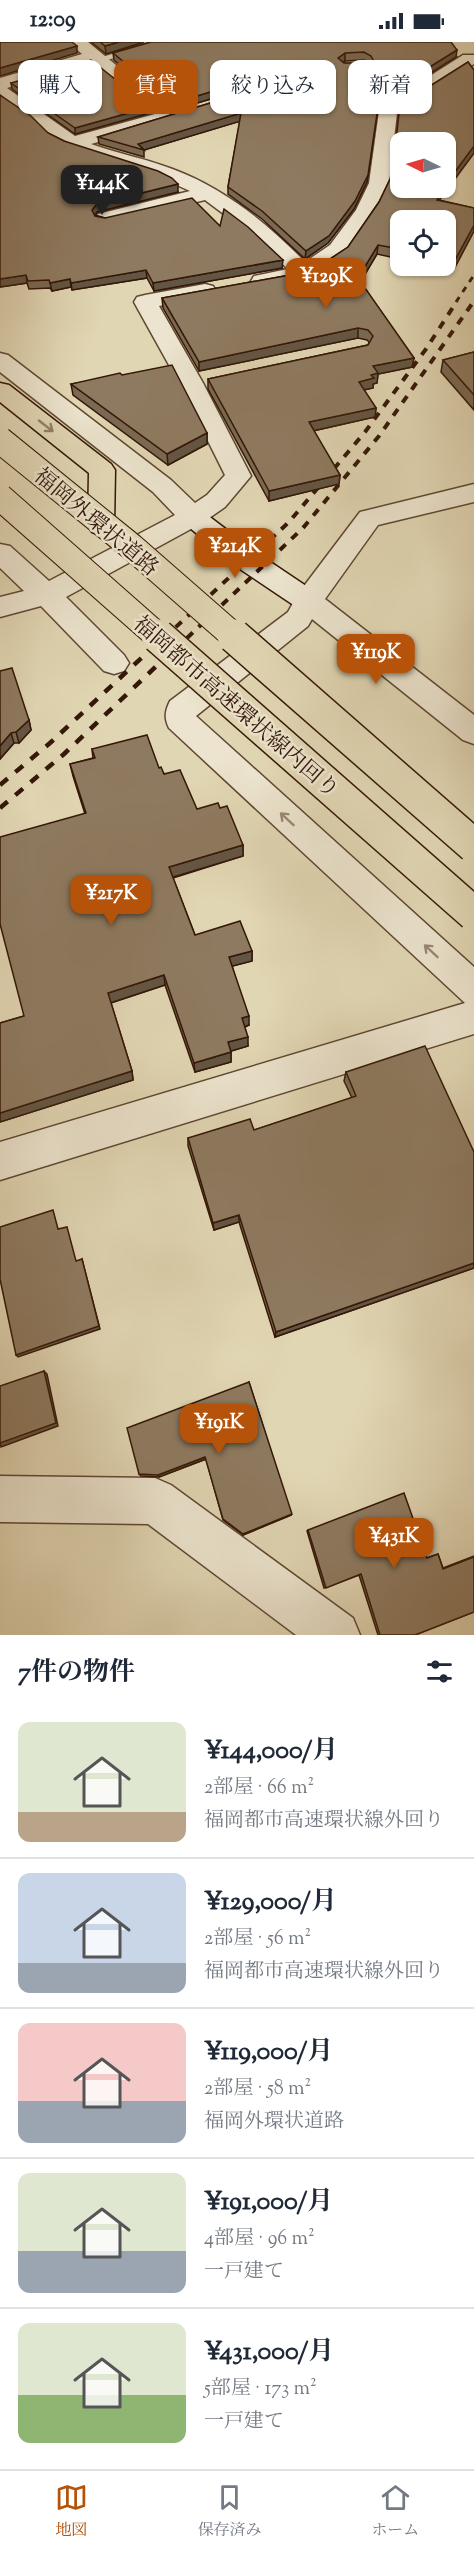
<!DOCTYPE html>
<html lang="ja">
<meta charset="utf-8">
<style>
body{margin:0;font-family:"Sorts Mill Goudy","Noto Serif JP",serif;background:#f6f6f7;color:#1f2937;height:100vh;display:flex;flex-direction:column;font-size:22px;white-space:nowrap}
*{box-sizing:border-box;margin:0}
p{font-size:20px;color:#747a83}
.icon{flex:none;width:33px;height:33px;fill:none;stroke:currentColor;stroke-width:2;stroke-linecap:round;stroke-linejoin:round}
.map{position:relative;height:1593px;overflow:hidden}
.drawer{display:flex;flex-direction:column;background:#fff;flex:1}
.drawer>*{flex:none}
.guide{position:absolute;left:18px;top:18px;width:438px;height:54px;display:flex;gap:12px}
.needle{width:39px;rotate:275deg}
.buttons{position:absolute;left:390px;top:90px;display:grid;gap:12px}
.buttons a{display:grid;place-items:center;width:66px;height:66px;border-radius:12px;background:#fff;box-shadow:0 2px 4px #0004;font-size:30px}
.price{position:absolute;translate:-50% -51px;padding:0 14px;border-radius:12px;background:#b45309;color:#fff;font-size:20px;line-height:39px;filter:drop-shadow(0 2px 3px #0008)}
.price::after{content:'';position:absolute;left:50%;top:36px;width:18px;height:14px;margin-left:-9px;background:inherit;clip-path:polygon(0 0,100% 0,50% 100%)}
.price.active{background:#222;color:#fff}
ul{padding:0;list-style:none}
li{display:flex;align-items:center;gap:18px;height:150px;padding:0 18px}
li+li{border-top:2px solid #e0e1e3}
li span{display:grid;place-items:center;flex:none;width:168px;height:120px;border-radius:12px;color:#555}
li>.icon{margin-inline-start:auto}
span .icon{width:72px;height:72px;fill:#fffc;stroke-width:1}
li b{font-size:26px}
h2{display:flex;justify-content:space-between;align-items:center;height:72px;padding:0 18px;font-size:26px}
.tag{padding:0 21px;border-radius:12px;background:#fff;box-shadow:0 2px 4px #0004;font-size:21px;line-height:54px}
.tag.active{background:#b45309;color:#fff}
.status{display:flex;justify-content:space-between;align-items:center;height:42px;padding:0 30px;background:#fff;direction:ltr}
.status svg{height:16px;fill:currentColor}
.tab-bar{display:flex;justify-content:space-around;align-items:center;height:84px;border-top:2px solid #e0e1e3;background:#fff;font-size:16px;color:#747a83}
.tab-bar a{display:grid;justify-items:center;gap:3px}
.tab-bar .active{color:#b45309}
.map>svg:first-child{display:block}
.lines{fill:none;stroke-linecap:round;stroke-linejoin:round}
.lane-casing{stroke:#5f4732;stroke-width:2}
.street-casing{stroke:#5f4732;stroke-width:3}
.secondary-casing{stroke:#341707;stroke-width:3}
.highway-casing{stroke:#341707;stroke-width:3}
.lane{fill:#ece4ce;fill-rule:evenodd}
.street{fill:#ece4ce;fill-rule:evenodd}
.secondary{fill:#ece4ce;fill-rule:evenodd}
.highway{fill:#e1d6b3;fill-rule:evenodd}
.rail-far2{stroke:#341707;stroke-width:3;stroke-dasharray:6 6;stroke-linecap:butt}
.rail-far1{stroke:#341707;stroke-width:4;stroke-dasharray:8 8;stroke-linecap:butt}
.rail{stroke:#341707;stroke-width:4.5;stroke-dasharray:10 10;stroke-linecap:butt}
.highway-bridge-far1-casing{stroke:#341707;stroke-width:28;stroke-linecap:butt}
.highway-bridge-casing{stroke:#341707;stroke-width:36;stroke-linecap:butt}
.highway-bridge-far1{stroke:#e1d6b3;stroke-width:26}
.highway-bridge{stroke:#e1d6b3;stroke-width:33}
.wall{fill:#7a6953;stroke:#341707;stroke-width:1.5;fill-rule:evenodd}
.shaded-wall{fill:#635543;stroke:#341707;stroke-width:1.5}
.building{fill:#8e7a60;stroke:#341707;stroke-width:1.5}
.oneway{stroke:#938066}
.oneway2{stroke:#998874}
.labels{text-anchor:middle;stroke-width:5;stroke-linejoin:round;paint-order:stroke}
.street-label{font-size:22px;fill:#341707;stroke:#ece4ce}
</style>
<div class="status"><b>12:09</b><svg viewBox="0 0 49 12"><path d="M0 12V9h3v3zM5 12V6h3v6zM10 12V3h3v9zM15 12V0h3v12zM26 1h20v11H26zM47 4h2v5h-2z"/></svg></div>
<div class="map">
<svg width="474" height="1593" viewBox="0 0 474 1593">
<rect width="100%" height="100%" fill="#e1d6b3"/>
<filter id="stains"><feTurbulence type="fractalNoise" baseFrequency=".00333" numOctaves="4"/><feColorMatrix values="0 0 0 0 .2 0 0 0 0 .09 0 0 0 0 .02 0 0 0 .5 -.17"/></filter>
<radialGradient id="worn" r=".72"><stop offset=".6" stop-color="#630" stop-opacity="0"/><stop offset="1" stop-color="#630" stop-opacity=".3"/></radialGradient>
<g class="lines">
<!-- lane casing -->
<g class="lane-casing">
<g id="lane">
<polygon points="152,0 169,0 97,21 92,18"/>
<polygon points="364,20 369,23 394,69 392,71 384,71 360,26 345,27 340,24 345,21"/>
</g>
</g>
<!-- street casing -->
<g class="street-casing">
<g id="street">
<path d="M 68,0 L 88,0 L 178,74 L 176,78 L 91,102 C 119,112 148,117 175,128 C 225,147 267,181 305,220 L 330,203 L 356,168 L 369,141 L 379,69 L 381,65 L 463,13 L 474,13 L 474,22 L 397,71 L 389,141 L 376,168 L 346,213 L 311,236 L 262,246 L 254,244 L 251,239 L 254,234 L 288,227 L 249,191 L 205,158 L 105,182 L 98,180 L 95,176 L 98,172 L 190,149 L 159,135 L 66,105 L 51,97 L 33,80 L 0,57 L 0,36 L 82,12 ZM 92,21 L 155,72 L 75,94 L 7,46 Z"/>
<polygon points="205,242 213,244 216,249 213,254 159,264 203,341 251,434 225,465 202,481 66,555 124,613 129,621 124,629 114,632 104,629 41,564 0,575 0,555 24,549 0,526 0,502 10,504 49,539 175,473 153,450 0,330 0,311 8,313 171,438 195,461 207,453 225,433 179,341 134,260 137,255 145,253"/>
<path d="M 474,442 L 474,460 L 378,483 L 325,557 L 474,673 L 474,702 L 463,698 L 312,577 L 308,584 L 196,674 L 474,925 L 474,992 L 0,1138 L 0,1100 L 465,961 L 169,686 C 164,676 165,669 170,659 L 288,570 L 298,552 L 360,470 Z"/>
<polygon points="0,1434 155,1436 171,1443 353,1576 360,1593 296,1593 148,1482 0,1480"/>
</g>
</g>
<!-- secondary casing -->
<g class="secondary-casing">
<polygon id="secondary" points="193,466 202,469 257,511 318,552 322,559 318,566 308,569 298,566 237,525 184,481 180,475 184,469"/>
</g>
<!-- highway casing -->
<g class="highway-casing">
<polygon id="highway" points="0,341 9,343 111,422 115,428 114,484 110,490 101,493 92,490 88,484 89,431 0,360"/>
</g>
<!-- lane -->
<use href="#lane" class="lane"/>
<!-- street -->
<use href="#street" class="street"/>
<!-- secondary -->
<use href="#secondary" class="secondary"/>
<!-- highway -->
<use href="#highway" class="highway"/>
<!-- rail-far2 -->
<polyline class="rail-far2" points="456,260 474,233"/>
<!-- rail-far1 -->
<g class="rail-far1">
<polyline points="164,596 289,480 365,390 426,307 457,259"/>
<polyline points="187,596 303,486 379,394 474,259"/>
</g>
<!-- rail -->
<g class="rail">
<polyline points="0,743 50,701 165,594"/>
<polyline points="0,766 64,712 188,594"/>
</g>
<!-- highway-bridge-far1 casing -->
<g class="highway-bridge-far1-casing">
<g id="highway-bridge-far1">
<polyline points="0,398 132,505 236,596"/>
<polyline points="0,455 160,596"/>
</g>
</g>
<!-- highway-bridge casing -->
<g class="highway-bridge-casing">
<g id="highway-bridge">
<polyline points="158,594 474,872"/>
<polyline points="234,594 474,804"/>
</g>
</g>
<!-- highway-bridge-far1 -->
<use href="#highway-bridge-far1" class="highway-bridge-far1"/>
<!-- highway-bridge -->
<use href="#highway-bridge" class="highway-bridge"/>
</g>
<!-- wall -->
<g class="wall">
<polygon points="91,0 144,0 106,12"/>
<polygon points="151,0 456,15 390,57 370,21 364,18 345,19 343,20 378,65 367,140 354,167 328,201 305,217 262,177 228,152 228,145 240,79 144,108 144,115 99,102 98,95 299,34 294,32 174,68 114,18 113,11"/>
<path d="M 468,20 L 474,28 L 474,111 L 439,158 L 474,166 L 474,189 L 454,227 L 434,224 L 446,224 L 446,178 L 400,178 L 400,217 L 377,212 L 360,240 L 414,316 L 412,325 L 378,332 L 377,341 L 373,342 L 373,346 L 364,348 L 376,366 L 375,375 L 313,389 L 340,433 L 339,442 L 269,459 L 208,347 L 208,337 L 368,303 L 369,300 L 367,298 L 358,296 L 199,329 L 163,266 L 162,256 L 312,229 L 348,205 L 379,160 L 392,133 L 400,63 ZM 400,100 L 446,100 L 446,146 L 400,146 Z"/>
<polygon points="11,41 150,71 75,92 12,47"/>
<polygon points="0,53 48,91 64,99 178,150 97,170 95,173 105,176 220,184 282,226 154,249 147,236 72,248 71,245 52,249 50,246 29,247 27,241 0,245"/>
<polygon points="474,310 474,368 441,330 443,318"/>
<polygon points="122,333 207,391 207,402 168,423 73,353 71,342"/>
<polygon points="0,629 29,678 31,688 19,701 14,701 0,717"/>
<polygon points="92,707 159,726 197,767 220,766 243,803 243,814 173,836 195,893 252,909 252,919 232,924 249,983 245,985 248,1004 231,1009 231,1020 195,1030 165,943 111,961 132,1029 133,1038 0,1080 0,981 24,974 85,772 73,734 70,722 93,716"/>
<polygon points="346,1030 474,1110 474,1226 275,1295 239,1180 214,1188 188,1104 188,1096 254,1088 352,1056 344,1039"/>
<polygon points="249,1340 291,1473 243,1493 223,1478 206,1417 159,1435 141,1434 139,1432"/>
<polygon points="308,1488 427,1516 438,1512 443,1526 474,1514 474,1570 415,1593 378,1593 359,1533 324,1546 307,1489"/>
</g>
<!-- shaded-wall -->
<g class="shaded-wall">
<polygon points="119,0 144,0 106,12 105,4"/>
<polygon points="77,4 77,11 0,34 0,26"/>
<polygon points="457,8 456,15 390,57 391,49"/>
<polygon points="345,11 345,19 338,23 338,16"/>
<polygon points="295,24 294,32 174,68 174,61"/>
<polygon points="150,65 150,71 75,92 75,86"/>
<polygon points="378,65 367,140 354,167 328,201 305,217 306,209"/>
<polygon points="241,71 241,79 144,108 138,102"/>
<polygon points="474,104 474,111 438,160 437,155 443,146 446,146 446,142"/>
<polygon points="178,142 178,150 97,170 93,176 92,168 97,162"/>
<polygon points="474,183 474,189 454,227 455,218"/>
<polygon points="378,203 377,212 357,246 358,236"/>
<polygon points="283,218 282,226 154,249 153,241"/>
<polygon points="146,228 147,236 72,248 71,241"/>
<polygon points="26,233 27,241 0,245 0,237"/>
<polygon points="70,237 71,245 52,249 50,241"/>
<polygon points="358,286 358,296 199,329 199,320"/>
<polygon points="414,316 412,325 378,332 377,341 373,342 373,346 358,349 359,340 373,324"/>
<polygon points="376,366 375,375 308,390 309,380"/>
<polygon points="207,391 207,402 168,423 167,412"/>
<polygon points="340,433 339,442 269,459 269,449"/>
<polygon points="29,678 31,688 19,701 16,690"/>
<polygon points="11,691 14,701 0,717 0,704"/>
<polygon points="243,803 243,814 170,836 169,825"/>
<polygon points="252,909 252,919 229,925 229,915"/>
<polygon points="164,933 165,943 110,961 108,951"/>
<polygon points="249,974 249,983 242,986 242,976"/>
<polygon points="248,995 248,1004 228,1010 228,1000"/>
<polygon points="231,1010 231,1020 195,1030 194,1021"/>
<polygon points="132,1029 133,1038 0,1080 0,1071"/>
<polygon points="239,1173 239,1180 214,1188 213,1181"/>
<polygon points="82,1217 100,1287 18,1315 16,1313"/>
<polygon points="474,1221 474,1226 275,1295 276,1290"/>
<polygon points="44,1329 47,1332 58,1384 1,1405 0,1401"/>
<polygon points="205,1415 206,1417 159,1435 158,1433"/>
<polygon points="292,1472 291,1473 243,1493 243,1492"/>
</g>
<!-- building -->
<g class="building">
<polygon points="0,0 72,0 77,4 0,26"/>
<polygon points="100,0 119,0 105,4"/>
<polygon points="151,0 451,0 457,8 391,49 371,14 364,10 345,11 338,16 344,21 359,21 379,58 368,133 355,159 329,194 306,209 262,169 228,145 241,71 138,102 144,108 98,95 300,34 301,28 295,24 174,61 113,11"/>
<polygon points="91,18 150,65 75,86 11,41"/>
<polygon points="468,20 474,28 474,104 446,142 446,100 400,100 400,146 443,146 437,155 439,155 437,158 474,166 474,183 455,218 446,216 446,178 400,178 400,207 378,203 358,236 414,316 373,324 378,331 371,333 374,336 359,340 376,366 309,380 340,433 269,449 208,337 368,303 373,294 368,288 358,286 199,320 162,256 312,229 348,205 379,160 392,133 400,63"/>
<polygon points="0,53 31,74 48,91 64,99 158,129 172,136 178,142 97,162 92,168 95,174 105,176 192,156 220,184 224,167 248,185 283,218 153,241 146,228 71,241 70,237 50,241 49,238 28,239 26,233 0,237"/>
<polygon points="474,310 474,353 443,318"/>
<polygon points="172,323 207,391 167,412 71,342 120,331 122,333"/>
<polygon points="12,626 29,678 16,690 11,691 0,704 0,629"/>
<polygon points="147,693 159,726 161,725 164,732 180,728 197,767 218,761 220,766 227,764 243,803 169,825 195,893 240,879 252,909 229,915 249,974 242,976 248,995 228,1000 231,1010 194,1021 164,933 108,951 132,1029 0,1071 0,981 24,974 0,882 0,795 86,771 70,722 95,716 92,707"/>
<polygon points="425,1004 474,1110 474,1221 276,1290 239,1173 213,1181 188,1096 250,1077 254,1088 356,1054 346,1030"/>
<polygon points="53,1168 58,1187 67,1185 76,1219 82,1217 99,1284 16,1313 0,1237 0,1185"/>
<polygon points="44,1329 56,1381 0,1401 0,1344"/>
<polygon points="249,1340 292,1472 243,1492 223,1477 205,1415 158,1433 139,1432 127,1386"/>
<polygon points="404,1451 427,1516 438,1512 443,1527 474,1515 474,1570 415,1593 380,1593 361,1532 326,1546 308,1488"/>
</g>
<!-- one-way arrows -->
<defs><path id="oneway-shaft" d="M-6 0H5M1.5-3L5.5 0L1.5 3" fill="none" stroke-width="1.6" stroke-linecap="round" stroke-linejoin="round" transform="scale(1.5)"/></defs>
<use class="oneway" href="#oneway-shaft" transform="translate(46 384) rotate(38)"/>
<g class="oneway2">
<use href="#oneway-shaft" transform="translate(287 777) rotate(-137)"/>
<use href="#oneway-shaft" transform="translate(431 909) rotate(-137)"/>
</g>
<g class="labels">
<!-- street labels -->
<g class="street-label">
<text transform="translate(97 479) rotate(40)" y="8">福岡外環状道路</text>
<text transform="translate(237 664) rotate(41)" y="8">福岡都市高速環状線内回り</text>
</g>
</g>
<rect width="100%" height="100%" filter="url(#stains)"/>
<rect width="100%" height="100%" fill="url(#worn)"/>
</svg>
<div class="buttons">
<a><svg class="needle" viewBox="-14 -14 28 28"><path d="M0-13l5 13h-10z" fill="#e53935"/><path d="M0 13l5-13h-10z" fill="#747a83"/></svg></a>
<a><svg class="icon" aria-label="locate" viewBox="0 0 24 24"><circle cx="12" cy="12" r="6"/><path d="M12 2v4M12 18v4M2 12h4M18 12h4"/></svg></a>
</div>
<b class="price active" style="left:102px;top:174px">¥144K</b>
<b class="price" style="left:326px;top:267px">¥129K</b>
<b class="price" style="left:235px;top:537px">¥214K</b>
<b class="price" style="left:376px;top:643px">¥119K</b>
<b class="price" style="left:111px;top:884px">¥217K</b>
<b class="price" style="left:219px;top:1413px">¥191K</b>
<b class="price" style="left:394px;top:1527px">¥431K</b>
<div class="guide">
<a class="tag">購入</a>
<a class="tag active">賃貸</a>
<a class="tag">絞り込み</a>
<a class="tag">新着</a>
</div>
</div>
<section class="drawer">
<h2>7件の物件<svg class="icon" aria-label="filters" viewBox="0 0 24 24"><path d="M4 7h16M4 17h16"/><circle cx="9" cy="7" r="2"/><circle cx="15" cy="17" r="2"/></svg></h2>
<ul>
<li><span style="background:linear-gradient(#dfe7d0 75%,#b9a48a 0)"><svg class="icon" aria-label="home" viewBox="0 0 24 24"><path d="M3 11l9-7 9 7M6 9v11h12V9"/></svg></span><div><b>¥144,000/月</b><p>2部屋 · 66 m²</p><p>福岡都市高速環状線外回り</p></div></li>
<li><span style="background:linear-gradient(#c9d6e8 75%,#9aa5b1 0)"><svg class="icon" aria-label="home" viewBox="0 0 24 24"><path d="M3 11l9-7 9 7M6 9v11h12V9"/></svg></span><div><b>¥129,000/月</b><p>2部屋 · 56 m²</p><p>福岡都市高速環状線外回り</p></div></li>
<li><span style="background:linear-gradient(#f6c9c9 65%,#9aa5b1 0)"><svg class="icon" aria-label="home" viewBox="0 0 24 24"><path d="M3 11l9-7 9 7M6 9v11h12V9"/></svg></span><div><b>¥119,000/月</b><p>2部屋 · 58 m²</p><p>福岡外環状道路</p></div></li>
<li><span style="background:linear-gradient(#dfe7d0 65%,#9aa5b1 0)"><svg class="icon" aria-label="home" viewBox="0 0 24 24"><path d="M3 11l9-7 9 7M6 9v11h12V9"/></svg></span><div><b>¥191,000/月</b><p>4部屋 · 96 m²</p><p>一戸建て</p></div></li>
<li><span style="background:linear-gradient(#dfe7d0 60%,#8fb573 0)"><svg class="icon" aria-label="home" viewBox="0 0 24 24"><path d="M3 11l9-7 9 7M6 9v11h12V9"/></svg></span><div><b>¥431,000/月</b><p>5部屋 · 173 m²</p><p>一戸建て</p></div></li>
</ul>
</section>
<nav class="tab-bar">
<a class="active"><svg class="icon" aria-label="map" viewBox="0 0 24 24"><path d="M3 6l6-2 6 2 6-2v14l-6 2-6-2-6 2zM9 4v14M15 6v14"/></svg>地図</a>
<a><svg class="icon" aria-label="saved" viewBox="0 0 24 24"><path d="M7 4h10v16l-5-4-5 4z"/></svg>保存済み</a>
<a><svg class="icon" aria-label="home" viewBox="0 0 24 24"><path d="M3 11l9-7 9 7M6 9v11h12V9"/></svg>ホーム</a>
</nav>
